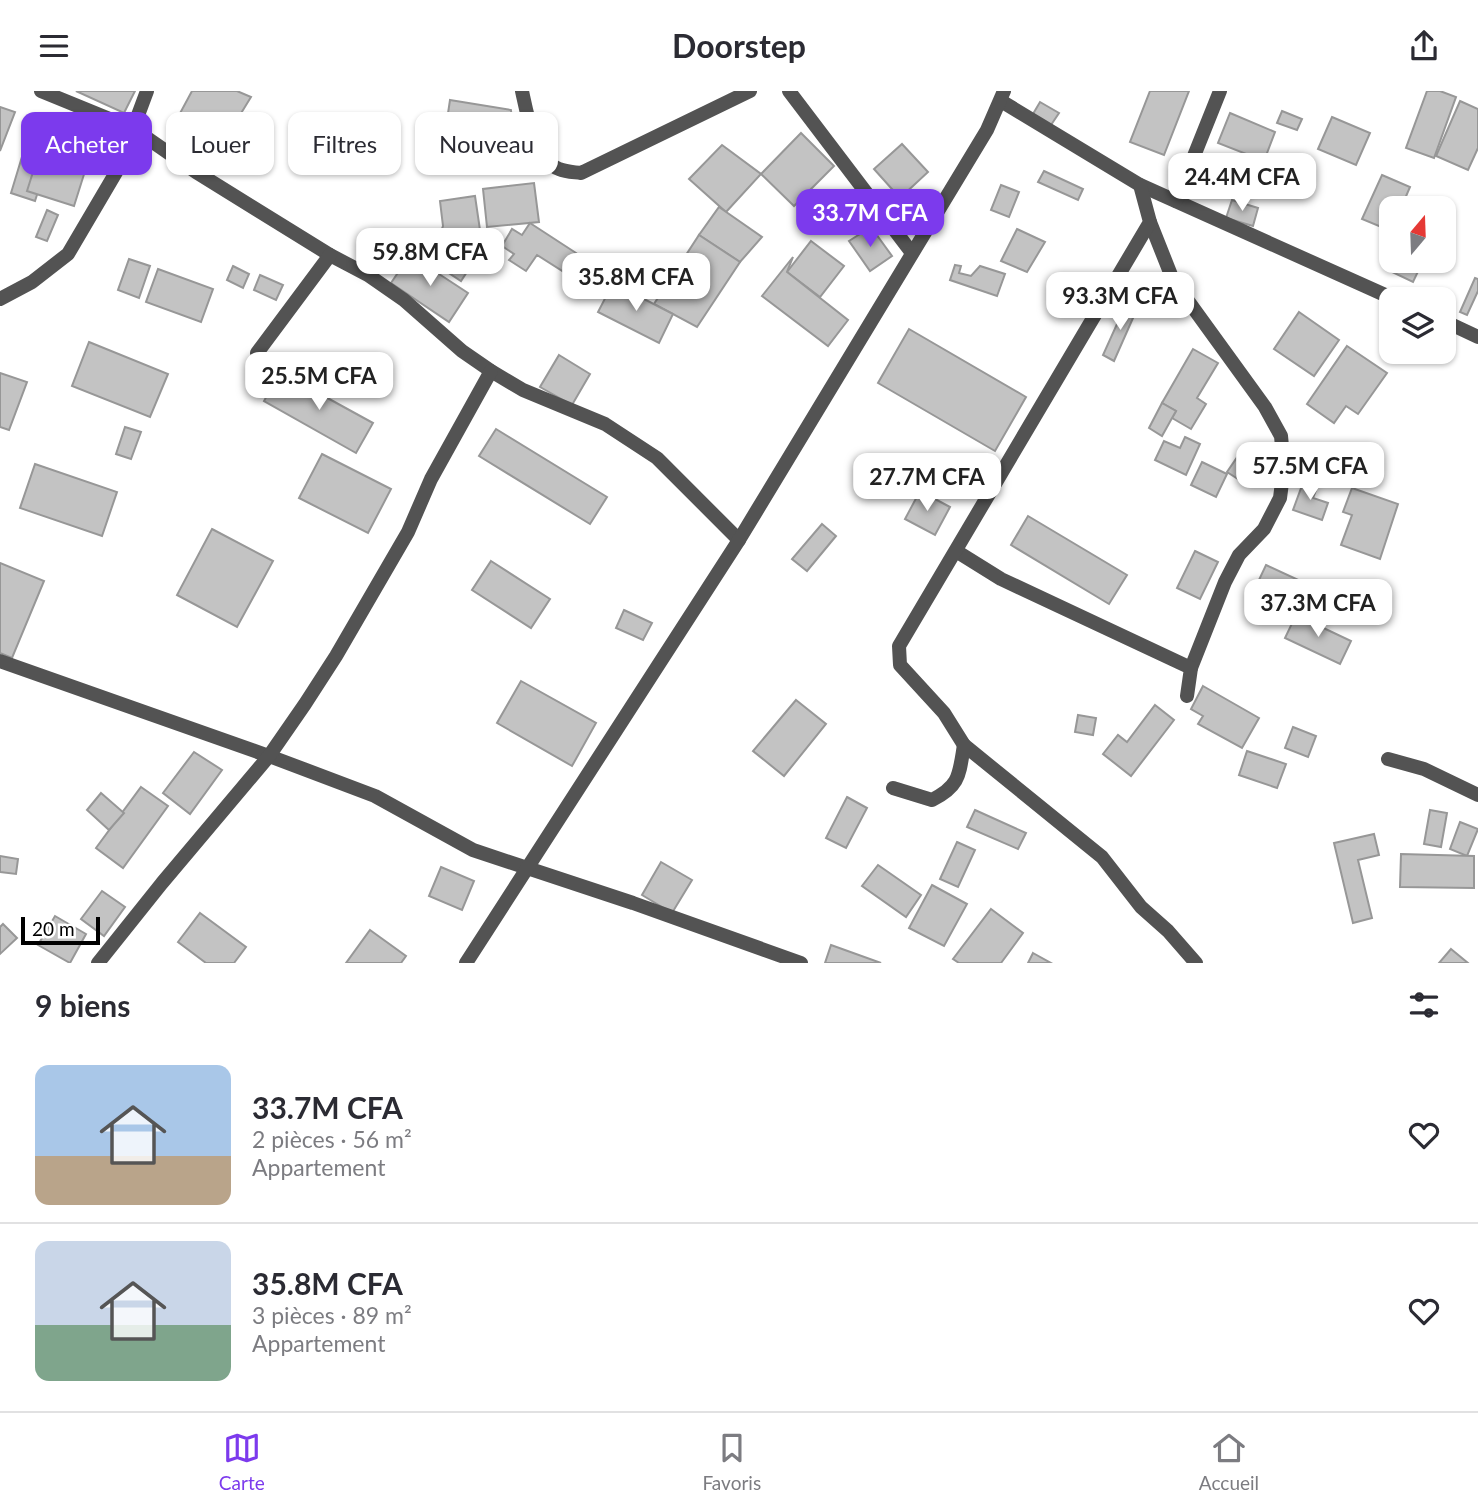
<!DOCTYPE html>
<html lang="fr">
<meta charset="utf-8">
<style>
body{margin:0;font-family:Lato,sans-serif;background:#f7f7f7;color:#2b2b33;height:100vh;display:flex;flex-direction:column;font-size:26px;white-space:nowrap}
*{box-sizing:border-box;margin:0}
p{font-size:23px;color:#7c7c81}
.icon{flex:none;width:38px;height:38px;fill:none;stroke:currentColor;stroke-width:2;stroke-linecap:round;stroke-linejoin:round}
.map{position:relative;height:872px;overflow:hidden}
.details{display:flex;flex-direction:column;background:#fff;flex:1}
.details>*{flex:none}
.guide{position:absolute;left:21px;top:21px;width:700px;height:63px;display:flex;gap:14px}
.needle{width:46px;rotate:19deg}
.buttons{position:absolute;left:1379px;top:105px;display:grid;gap:14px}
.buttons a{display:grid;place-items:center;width:77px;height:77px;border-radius:14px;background:#fff;box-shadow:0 2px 5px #0004;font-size:35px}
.scale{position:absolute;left:21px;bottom:18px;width:79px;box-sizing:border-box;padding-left:7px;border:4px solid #000;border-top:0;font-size:19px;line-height:24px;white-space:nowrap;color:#000;-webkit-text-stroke:5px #fff;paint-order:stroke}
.price{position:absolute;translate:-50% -60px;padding:0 16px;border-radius:14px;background:#fff;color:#222;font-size:23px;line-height:46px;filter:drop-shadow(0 2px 4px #0008)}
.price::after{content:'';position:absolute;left:50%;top:42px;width:21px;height:16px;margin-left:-10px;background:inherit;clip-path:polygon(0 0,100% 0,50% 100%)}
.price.selected{background:#7c3aed;color:#fff}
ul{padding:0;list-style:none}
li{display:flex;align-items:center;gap:21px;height:175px;padding:0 35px}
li+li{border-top:2px solid #e1e1e2}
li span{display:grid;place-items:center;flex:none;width:196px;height:140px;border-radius:14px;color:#555}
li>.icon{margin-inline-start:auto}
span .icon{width:84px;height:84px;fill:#fffc;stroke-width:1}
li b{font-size:30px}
h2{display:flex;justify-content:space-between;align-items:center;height:84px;padding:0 35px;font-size:30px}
.pill{padding:0 24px;border-radius:14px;background:#fff;box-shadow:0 2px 5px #0004;font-size:24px;line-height:63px}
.pill.selected{background:#7c3aed;color:#fff}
header{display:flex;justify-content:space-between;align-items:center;height:91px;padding:0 35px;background:#fff;font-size:32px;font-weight:700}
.tab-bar{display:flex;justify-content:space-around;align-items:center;height:98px;border-top:2px solid #e1e1e2;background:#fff;font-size:19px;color:#7c7c81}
.tab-bar a{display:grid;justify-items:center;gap:4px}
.tab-bar .selected{color:#7c3aed}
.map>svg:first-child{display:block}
.building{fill:#c3c3c3;stroke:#979797;stroke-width:2}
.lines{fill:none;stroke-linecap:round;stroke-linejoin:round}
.street{stroke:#535353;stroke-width:14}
</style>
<header><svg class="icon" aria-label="menu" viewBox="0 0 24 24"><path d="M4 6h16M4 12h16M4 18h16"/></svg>Doorstep<svg class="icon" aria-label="share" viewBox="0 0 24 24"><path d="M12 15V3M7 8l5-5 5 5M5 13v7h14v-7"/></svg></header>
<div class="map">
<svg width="1478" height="872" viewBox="0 0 1478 872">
<rect width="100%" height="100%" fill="#fff"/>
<!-- building -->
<g class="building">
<polygon points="76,0 135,0 124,22"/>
<polygon points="192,0 237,0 251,6 224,50 178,26"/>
<polygon points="1150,0 1189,0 1164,64 1130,51"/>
<polygon points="1427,0 1440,0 1456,6 1434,67 1406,57"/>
<polygon points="450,9 511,19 514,60 444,49"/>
<polygon points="1460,10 1478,18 1478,57 1468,79 1436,65"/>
<polygon points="1040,11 1059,22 1051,34 1033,23"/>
<polygon points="0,16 15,21 0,60"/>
<polygon points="1282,20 1302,28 1297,39 1277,32"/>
<polygon points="1230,22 1275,41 1264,70 1218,52"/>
<polygon points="1332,26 1370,42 1356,74 1318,58"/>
<polygon points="31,36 56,44 35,110 11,102"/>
<polygon points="184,36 216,48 209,70 176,58"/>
<polygon points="801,42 834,75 794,115 761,83"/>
<polygon points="75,51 91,57 85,76 68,69"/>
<polygon points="902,53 928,81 900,107 874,78"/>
<polygon points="722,54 761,83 726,121 689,88"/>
<polygon points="39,62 86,77 74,115 27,100"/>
<polygon points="1044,80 1083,98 1078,109 1038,91"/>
<polygon points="1382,84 1410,96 1401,117 1391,117 1391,140 1362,128"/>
<polygon points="534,92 539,131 487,136 483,98"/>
<polygon points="1001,94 1019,101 1009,126 991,119"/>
<polygon points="475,105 480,139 473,140 460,152 453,143 450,143 448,149 439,145 443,135 440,110"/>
<polygon points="1232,109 1258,117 1253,135 1226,127"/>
<polygon points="719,116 762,146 740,171 699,144"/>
<polygon points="47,119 58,124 47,150 36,146"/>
<polygon points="530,132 576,162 564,181 537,164 526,180 509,169 514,163 502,155 512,138 522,144"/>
<polygon points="871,136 892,165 870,180 849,150"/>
<polygon points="1017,138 1045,151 1027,181 1001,170"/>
<polygon points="699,144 740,171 697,236 654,213"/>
<polygon points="439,147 478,164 461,190 429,169"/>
<polygon points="811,150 844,175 820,206 787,181"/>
<polygon points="410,164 468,202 449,231 391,192"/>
<polygon points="793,166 787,181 848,229 828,255 762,205"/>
<polygon points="129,168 150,175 139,207 118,199"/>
<polygon points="1393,170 1423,170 1413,191 1388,179"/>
<polygon points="955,174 961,175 959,182 971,185 980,175 1005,183 997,205 950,189"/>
<polygon points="233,175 249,183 243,197 227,189"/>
<polygon points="158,178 213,198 201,231 146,211"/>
<polygon points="260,184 283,194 276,209 254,199"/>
<polygon points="1475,187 1478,188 1478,200 1467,224 1460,221"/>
<polygon points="613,192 673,223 659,252 598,221"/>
<polygon points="1126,213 1137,218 1114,270 1103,264"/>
<polygon points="1299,221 1339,249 1314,285 1274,258"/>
<polygon points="909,238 1026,306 995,360 878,292"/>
<polygon points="89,251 168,283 150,326 72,295"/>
<polygon points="1347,255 1387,282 1358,323 1346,315 1334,332 1307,313"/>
<polygon points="1193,258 1218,272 1197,307 1206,313 1191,338 1172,327 1176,320 1162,312"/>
<polygon points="559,264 590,283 572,314 540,296"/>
<polygon points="280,281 373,332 356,362 264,310"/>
<polygon points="0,282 27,291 9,339 0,336"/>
<polygon points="1162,312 1176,320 1162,345 1149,337"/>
<polygon points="125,336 141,341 131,368 116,363"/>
<polygon points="496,338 607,406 590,433 479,365"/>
<polygon points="1185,346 1200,353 1186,384 1155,369 1164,350 1180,357"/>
<polygon points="322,363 391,398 368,442 299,407"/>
<polygon points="1238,365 1259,379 1249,395 1227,381"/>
<polygon points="1202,371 1227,383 1216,406 1191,394"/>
<polygon points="35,373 117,401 102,445 20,417"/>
<polygon points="1304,389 1318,394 1313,407 1328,412 1322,429 1293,419"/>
<polygon points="1352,397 1398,413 1380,468 1341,454 1352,424 1343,421"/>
<polygon points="920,400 950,416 935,444 905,428"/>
<polygon points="1028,425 1127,484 1109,513 1011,454"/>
<polygon points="822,433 836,445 807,480 792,468"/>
<polygon points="212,438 273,470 237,536 177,504"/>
<polygon points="1195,460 1218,471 1200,508 1177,497"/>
<polygon points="491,470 550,508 531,537 472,499"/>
<polygon points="0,472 44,490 12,567 0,562"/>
<polygon points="1266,474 1320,499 1312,517 1258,491"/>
<polygon points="624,519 652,532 643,549 616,537"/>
<polygon points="1296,524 1351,550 1340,573 1285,547"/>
<polygon points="521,590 596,632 572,675 497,632"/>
<polygon points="1203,595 1259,627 1242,657 1198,633 1203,625 1191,618"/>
<polygon points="796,609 826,633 784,685 753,660"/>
<polygon points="1155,614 1174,629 1131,685 1103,663 1118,644 1127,651"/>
<polygon points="1078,624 1096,627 1093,644 1075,641"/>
<polygon points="1293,636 1316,645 1308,666 1285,657"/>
<polygon points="1247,660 1286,673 1277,697 1239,684"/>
<polygon points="194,661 222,679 190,723 163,702"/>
<polygon points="141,696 168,715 123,777 96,757"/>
<polygon points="101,702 124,722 109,739 87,719"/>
<polygon points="847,706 867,717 846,757 826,747"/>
<polygon points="975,719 1026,742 1018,758 967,736"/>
<polygon points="1430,719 1447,722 1441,756 1424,753"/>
<polygon points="1460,731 1478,738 1467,765 1450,758"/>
<polygon points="1374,743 1379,764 1358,769 1372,827 1353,832 1334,752"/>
<polygon points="957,751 975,759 958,796 940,788"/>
<polygon points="1401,763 1474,765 1474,797 1400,796"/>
<polygon points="0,765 18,768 16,783 0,781"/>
<polygon points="661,771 692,789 672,822 642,804"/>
<polygon points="878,774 921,804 906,826 862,795"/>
<polygon points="441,776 474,790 462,819 429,805"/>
<polygon points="932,794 967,813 944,855 909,837"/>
<polygon points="102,800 125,816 104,845 81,828"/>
<polygon points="991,818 1023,842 1001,872 959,872 953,868"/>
<polygon points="200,822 246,856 234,872 206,872 178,851"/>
<polygon points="55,825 86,843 70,872 38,854"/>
<polygon points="3,833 17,847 0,863 0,836"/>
<polygon points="370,839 406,865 401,872 346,872"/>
<polygon points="831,854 881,872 825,872"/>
<polygon points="1451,858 1468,872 1439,872"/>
<polygon points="1033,862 1051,872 1028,872"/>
</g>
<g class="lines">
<!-- street -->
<g class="street">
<polyline points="41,0 134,38 196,81 330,164 368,184 404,209 462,260 491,280 523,299 605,333 657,367 739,449"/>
<path d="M 522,0 C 527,23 535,69 559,78 C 566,81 574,81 581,82 L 750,0"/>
<polyline points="789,0 912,162"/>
<polyline points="1001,10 1140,94 1394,208"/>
<polyline points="1176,110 1220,0"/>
<polyline points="1150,131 1173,189 1265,316 1281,345 1284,376 1280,407 1264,438 1239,464 1225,491 1191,577"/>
<polyline points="0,208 32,191 68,163 118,78 147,0"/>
<polyline points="1444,230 1478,246"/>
<polyline points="257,262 330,164"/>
<polyline points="956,460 1001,488 1191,577 1187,605"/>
<polyline points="0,570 269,665 375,705 473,759 633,812 801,872"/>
<polyline points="964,654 944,622 900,574 899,555 1150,131 1140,94"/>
<polyline points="1388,668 1424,678 1478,704"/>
<path d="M 893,697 L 932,709 C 960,695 959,684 964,654 L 1102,766 L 1141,816 L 1168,840 L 1196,872"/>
<polyline points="98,872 162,792 269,665 305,613 336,565 408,441 431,388 491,280"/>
<polyline points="466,872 739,449 987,39 1004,0"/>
</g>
</g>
</svg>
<div class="buttons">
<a><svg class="needle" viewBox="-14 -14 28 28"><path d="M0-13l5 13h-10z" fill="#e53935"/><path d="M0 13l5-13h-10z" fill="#7c7c81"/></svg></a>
<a><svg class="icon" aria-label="layers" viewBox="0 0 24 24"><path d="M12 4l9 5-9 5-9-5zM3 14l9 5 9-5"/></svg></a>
</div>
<div class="scale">20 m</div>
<b class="price" style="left:1242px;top:122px">24.4M CFA</b>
<b class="price selected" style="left:870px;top:158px">33.7M CFA</b>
<b class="price" style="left:430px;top:197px">59.8M CFA</b>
<b class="price" style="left:636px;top:222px">35.8M CFA</b>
<b class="price" style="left:1120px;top:241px">93.3M CFA</b>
<b class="price" style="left:319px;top:321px">25.5M CFA</b>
<b class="price" style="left:1310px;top:411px">57.5M CFA</b>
<b class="price" style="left:927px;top:422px">27.7M CFA</b>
<b class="price" style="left:1318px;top:548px">37.3M CFA</b>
<div class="guide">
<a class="pill selected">Acheter</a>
<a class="pill">Louer</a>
<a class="pill">Filtres</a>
<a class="pill">Nouveau</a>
</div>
</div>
<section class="details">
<h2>9 biens<svg class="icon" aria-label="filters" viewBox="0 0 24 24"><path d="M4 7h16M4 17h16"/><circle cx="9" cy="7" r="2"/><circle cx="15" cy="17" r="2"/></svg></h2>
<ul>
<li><span style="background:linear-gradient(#a9c7e8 65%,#b9a48a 0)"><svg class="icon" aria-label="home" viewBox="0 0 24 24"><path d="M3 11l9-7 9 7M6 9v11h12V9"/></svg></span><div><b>33.7M CFA</b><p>2 pièces · 56 m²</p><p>Appartement</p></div><svg class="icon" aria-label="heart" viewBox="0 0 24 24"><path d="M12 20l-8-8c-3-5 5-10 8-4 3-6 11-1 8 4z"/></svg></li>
<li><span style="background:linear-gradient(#c9d6e8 60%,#7fa58c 0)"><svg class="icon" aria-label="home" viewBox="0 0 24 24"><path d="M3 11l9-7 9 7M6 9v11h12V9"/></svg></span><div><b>35.8M CFA</b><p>3 pièces · 89 m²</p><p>Appartement</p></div><svg class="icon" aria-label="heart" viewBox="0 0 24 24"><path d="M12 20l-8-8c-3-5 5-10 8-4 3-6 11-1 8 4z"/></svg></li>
</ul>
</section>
<nav class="tab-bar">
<a class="selected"><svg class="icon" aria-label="map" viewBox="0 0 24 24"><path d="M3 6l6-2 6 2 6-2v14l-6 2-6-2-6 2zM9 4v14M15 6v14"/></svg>Carte</a>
<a><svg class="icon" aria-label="saved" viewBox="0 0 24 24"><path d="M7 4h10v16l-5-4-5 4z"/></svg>Favoris</a>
<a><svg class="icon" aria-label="home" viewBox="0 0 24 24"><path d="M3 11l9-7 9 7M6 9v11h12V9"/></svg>Accueil</a>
</nav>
